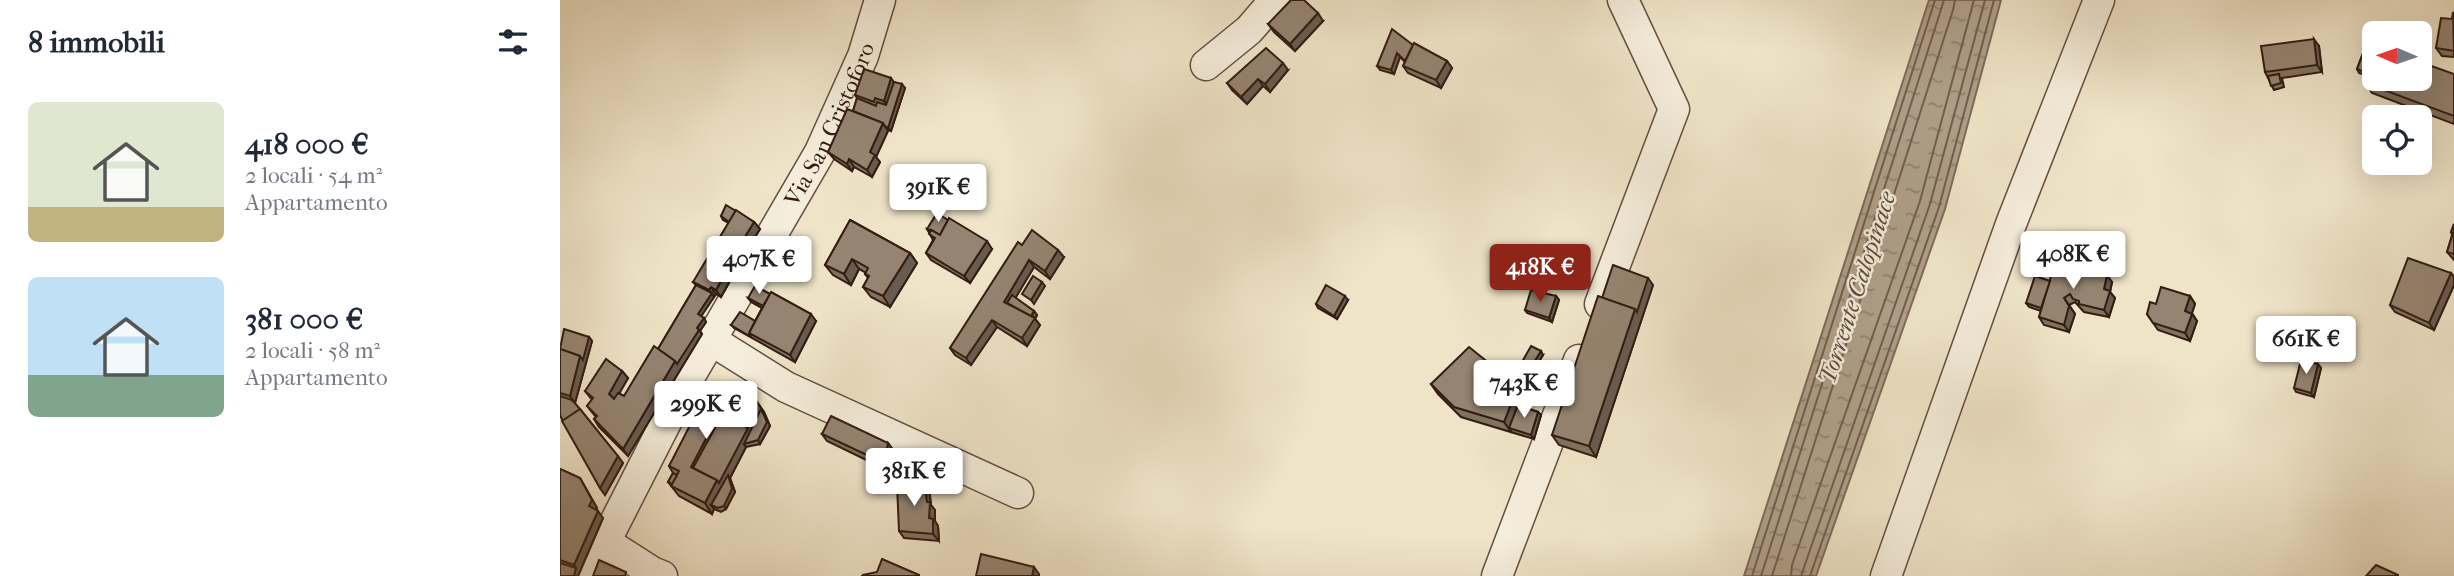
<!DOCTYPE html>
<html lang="it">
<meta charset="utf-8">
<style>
body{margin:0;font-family:"IM FELL French Canon",serif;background:#f6f6f7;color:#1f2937;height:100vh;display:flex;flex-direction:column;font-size:26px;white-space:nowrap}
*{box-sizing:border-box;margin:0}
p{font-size:23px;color:#747a83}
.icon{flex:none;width:38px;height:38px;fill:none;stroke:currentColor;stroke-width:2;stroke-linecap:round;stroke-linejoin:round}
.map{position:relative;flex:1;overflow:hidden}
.panel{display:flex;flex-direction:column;background:#fff;width:560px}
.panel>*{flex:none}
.needle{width:46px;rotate:272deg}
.controls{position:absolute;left:1802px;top:21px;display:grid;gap:14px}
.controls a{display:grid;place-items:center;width:70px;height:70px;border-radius:10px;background:#fff;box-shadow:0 7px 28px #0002;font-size:35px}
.price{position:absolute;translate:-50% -60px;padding:0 16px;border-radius:7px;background:#fff;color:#222;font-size:23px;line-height:46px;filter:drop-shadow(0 2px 4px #0008)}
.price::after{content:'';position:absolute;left:50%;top:42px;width:21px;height:16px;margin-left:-10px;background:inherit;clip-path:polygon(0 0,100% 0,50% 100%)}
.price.current{background:#8f2418;color:#fff}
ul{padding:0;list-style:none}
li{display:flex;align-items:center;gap:21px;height:175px;padding:0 28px}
li span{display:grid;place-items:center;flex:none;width:196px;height:140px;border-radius:10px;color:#555}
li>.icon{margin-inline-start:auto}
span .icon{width:84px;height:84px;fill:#fffc;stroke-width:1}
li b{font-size:30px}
h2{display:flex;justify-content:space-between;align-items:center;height:84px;padding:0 28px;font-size:30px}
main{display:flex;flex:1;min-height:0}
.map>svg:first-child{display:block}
.water{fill:url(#water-ripples);stroke:#7d6b5a;stroke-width:2}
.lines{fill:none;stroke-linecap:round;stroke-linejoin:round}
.shore{stroke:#715e4e;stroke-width:2}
.minor-casing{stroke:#624e40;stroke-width:33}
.minor{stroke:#f5eddb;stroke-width:30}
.wall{fill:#807261;stroke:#331c12;stroke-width:2}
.shaded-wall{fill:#685c4f;stroke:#331c12;stroke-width:2}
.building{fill:#958471;stroke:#331c12;stroke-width:2}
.labels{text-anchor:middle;stroke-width:5;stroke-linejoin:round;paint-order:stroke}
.street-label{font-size:23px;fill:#331c12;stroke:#f5eddb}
.water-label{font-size:24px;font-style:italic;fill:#5e4a3c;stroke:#f5eddb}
</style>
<main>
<section class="panel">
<h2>8 immobili<svg class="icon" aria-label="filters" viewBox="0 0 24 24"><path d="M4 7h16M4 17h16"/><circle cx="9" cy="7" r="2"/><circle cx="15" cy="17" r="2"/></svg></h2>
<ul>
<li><span style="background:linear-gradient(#dfe7d0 75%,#c2b280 0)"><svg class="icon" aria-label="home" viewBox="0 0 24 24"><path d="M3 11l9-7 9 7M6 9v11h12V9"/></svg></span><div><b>418 000 €</b><p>2 locali · 54 m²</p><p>Appartamento</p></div></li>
<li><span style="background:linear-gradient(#bfe0f5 70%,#7fa58c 0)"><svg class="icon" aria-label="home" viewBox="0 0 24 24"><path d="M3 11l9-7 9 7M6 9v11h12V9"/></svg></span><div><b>381 000 €</b><p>2 locali · 58 m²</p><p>Appartamento</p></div></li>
</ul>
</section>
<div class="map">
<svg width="1894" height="576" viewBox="0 0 1894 576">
<defs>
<pattern id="water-ripples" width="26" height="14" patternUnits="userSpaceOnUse" patternTransform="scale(1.75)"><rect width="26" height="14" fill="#afa08a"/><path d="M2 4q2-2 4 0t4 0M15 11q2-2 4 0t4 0" fill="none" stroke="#8f826f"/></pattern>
</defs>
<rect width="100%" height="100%" fill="#efe4c8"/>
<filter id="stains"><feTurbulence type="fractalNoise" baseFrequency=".00286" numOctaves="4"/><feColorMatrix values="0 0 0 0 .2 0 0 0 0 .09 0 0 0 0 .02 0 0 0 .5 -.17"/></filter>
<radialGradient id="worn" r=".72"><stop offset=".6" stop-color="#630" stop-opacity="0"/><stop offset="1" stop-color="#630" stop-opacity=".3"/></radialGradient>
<!-- water -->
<polygon class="water" points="1369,0 1441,0 1385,209 1256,576 1184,576"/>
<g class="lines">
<!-- shore -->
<g class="shore">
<polyline points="1192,576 1375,0"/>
<polyline points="1201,576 1384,0"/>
<polyline points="1212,576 1393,10 1395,0"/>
<polyline points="1231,576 1232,565 1360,201 1414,0"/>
<polyline points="1241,576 1370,204 1425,0"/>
<polyline points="1250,576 1379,207 1434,0"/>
</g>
<!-- minor casing -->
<g class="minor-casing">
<g id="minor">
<polyline points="646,65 689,30 715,0"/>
<polyline points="1040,304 1114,109 1063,0"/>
<polyline points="151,340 226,387 458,493"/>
<polyline points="45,542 92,572 102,576"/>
<path id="s1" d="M 32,576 L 45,542 L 127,381 L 260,152 L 303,56 L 320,0"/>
<polyline points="937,576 1019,360"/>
<polyline points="1326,576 1451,224 1539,0"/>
</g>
</g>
<!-- minor -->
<use href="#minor" class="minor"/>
</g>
<!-- wall -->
<g class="wall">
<polygon points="1894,12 1894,57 1882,56 1876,48 1892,19"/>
<polygon points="763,21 735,51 714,32 708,24"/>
<polygon points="1810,35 1815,79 1894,74 1894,124 1812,93 1805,83 1808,76 1799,73 1797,69"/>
<polygon points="853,45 887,61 892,68 881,88 848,73 843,66 845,62 840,57 834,74 820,70 817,66"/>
<polygon points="1759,46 1762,72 1722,78 1724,87 1714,90 1705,72"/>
<polygon points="728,70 710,92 703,86 687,104 672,90 667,83"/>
<polygon points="334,82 345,88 331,131 328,130 316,157 320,162 312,177 294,167 292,171 274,159 268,152 293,111 297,98 295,95"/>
<polygon points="176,211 194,222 200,229 177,265 160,254 154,247 169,223 163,220 161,216"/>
<polygon points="290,220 350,253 357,263 330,307 311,297 303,287 308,278 305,274 306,273 299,269 291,285 273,275 265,265"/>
<polygon points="1894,224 1894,260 1887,252 1892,235 1891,232"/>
<polygon points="367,229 432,249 410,283 371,260 366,253 373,240"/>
<polygon points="462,245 504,257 490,279 474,267 455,298 474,311 477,315 475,319 480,325 467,346 437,327 411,365 395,355 390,348"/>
<polygon points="175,272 161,297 156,294 141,316 146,322 140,331 142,334 68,456 39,427 34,419 36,417 27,406 32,400 25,391 62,371 68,378 59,393 64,396 98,349 136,285 133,282"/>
<polygon points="1891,273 1894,277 1894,285 1874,330 1835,312 1830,305"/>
<polygon points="1490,281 1552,282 1550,292 1555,298 1549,317 1524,312 1515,302 1509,305 1515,314 1509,332 1484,325 1479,317 1481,311 1469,307 1466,303"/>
<polygon points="1093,285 1036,457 999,445 992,435"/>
<polygon points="996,296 999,300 992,322 967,313 965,310"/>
<polygon points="1630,296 1635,304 1632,313 1637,321 1630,341 1598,330 1587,314 1596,304"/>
<polygon points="188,298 256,321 235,362 174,328 171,325 195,321 202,308 191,302"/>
<polygon points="788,300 777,319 758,308 756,304"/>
<polygon points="29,337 32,341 15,403 63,463 45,495 40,488 0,415 0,346"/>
<polygon points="983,355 973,371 965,366 962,362"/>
<polygon points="1758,364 1761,368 1754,397 1736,392 1734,388"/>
<polygon points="935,368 942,378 929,390 958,405 978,412 981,415 974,439 901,417 878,394 871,384"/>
<polygon points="948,379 969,379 971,383 965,393 951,383"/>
<polygon points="162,395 197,402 204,412 210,426 200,444 186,447 170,478 175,492 166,509 161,512 154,509 152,514 119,496 108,482 113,473 109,466 150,402"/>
<polygon points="262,434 328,443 333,450 355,453 358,457 363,479 369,487 371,505 375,510 375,521 378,526 379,541 344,538 339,531 339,485 332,454 329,471 267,441"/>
<polygon points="0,469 20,478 37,508 36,510 43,518 18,576 0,576"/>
</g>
<!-- shaded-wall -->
<g class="shaded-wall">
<polygon points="758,13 763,21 735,51 730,44"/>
<polygon points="1754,39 1759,46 1762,72 1757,65"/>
<polygon points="837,53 840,57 834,74 831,70"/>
<polygon points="887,61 892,68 881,88 876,80"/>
<polygon points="723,63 728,70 710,92 705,84"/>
<polygon points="331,78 336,85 329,108 324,101"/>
<polygon points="698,79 703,86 687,104 681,97"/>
<polygon points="342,84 345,88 331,131 328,128"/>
<polygon points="323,123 328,131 316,157 320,162 312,177 307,170 310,152"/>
<polygon points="289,159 294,167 292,171 287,164"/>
<polygon points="194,222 200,229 177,265 172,258"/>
<polygon points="427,241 432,249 410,283 404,276"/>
<polygon points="498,250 504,257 490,279 485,271"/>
<polygon points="350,253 357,263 330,307 323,296"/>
<polygon points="292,259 299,269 291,285 284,274"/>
<polygon points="469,260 474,267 450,307 444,302"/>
<polygon points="170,265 175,272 161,297 156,290"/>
<polygon points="1891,273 1894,277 1894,285 1874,330 1869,323"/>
<polygon points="1547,275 1552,282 1550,292 1555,298 1549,317 1544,310 1544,289"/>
<polygon points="1088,278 1093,285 1036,457 1029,446 1075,309"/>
<polygon points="482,282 485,286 474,304 471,300"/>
<polygon points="151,287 156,294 154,297 149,290"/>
<polygon points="152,293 154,297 140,318 138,314"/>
<polygon points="785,296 788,300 777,319 774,316"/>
<polygon points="996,296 999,300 992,322 989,318"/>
<polygon points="1630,296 1635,304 1630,319 1625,311"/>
<polygon points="1504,298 1515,314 1509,332 1504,325"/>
<polygon points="474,311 477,315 475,319 480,325 467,346 462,338"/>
<polygon points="251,314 256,321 235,362 230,355"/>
<polygon points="1632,314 1637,321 1630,341 1625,333"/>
<polygon points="144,318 146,322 140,331 142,334 68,456 63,449 115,361"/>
<polygon points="432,320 437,327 411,365 406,358"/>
<polygon points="29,337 32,341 15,403 10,396 20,356"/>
<polygon points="981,351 983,355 973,371 971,367"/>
<polygon points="1758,364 1761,368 1754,397 1751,393"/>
<polygon points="62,371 68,378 55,401 49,394"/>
<polygon points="969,379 971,383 965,393 962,389"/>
<polygon points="953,399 960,409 949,428 952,433 944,422"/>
<polygon points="197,402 204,412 210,426 200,444 198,440 184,444 186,447 170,478 175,492 166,509 164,506 151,505 154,509 152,514 145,503 157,480 188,428 186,425"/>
<polygon points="160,412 167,422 140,473 131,467"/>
<polygon points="978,412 981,415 974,439 971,435"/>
<polygon points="328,443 333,450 329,471 324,463"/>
<polygon points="355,453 358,457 364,482 364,479 369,487 371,505 375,510 375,521 378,526 379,541 373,534"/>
<polygon points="58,456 63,463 45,495 40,488"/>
<polygon points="20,478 37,508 34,514 29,506"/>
<polygon points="38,511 43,518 18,576 14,576 16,568 14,565"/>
<polygon points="474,567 479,574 479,576 472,576"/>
</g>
<!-- building -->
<g class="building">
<polygon points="731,0 744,0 758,13 730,44 708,24"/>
<polygon points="1893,12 1894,51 1876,48 1881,18 1892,19"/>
<polygon points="832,29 853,45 845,61 837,53 831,70 817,66"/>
<polygon points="1810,35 1815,37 1815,57 1809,74 1797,69"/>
<polygon points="1754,39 1757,65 1705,72 1701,46"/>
<polygon points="854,43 887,61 876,80 843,66"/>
<polygon points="706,48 723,63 705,84 698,79 681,97 667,83"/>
<polygon points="1815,57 1815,79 1860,79 1860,62 1894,74 1894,116 1805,83"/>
<polygon points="304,69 331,78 324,101 315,98 314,102 295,95"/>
<polygon points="1719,74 1721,83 1711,86 1708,76"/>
<polygon points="334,82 342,84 328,128 325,126 323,123 293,111 297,98 316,106 317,102 326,105"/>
<polygon points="287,109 323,123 310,152 315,155 307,170 289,159 287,164 268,152"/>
<polygon points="166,205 176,211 169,222 161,216"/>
<polygon points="176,210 194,222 172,258 154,247"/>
<polygon points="377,213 388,220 380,235 371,230 371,231 367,229"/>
<polygon points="389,218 427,241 404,276 366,253 375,238 369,234 371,230 380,235"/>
<polygon points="290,220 350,253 323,296 303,287 309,276 305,274 308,268 292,259 284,274 265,265"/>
<polygon points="1894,224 1894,254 1887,252 1893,233 1891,232"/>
<polygon points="472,230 498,250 485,271 469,260 444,302 475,318 462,338 432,320 406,358 390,348 458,242 462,245"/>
<polygon points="151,252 170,265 156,290 151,287 149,290 133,282"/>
<polygon points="1848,258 1891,273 1869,323 1830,305"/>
<polygon points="1496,259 1547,275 1544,289 1550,291 1544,310 1519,304 1519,301 1513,299 1510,294 1504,298 1509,306 1504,325 1479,317"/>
<polygon points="1053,265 1088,278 1077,312 1075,309 1042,298"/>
<polygon points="473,276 482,282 471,300 462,294"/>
<polygon points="1475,276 1490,281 1481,308 1466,303"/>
<polygon points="136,285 152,293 138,314 144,318 137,328 139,330 117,364 115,361 98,349"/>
<polygon points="766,285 785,296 774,316 756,304"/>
<polygon points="195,286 210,294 203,306 188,298"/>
<polygon points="1601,287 1630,296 1625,311 1632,314 1625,333 1593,323 1587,314 1590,302 1596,304"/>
<polygon points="971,290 996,296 989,318 965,310"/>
<polygon points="211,292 251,314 230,355 189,333"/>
<polygon points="452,295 474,311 471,316 447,303"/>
<polygon points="1038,296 1075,309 1029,446 992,435"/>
<polygon points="180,312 195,321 189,333 191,337 171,325"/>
<polygon points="4,329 29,337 23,360 20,356 0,349"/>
<polygon points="94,346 115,361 63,449 34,419 37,416 27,406 33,398 25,391 46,359 62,371 49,394 54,399 58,393 64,396"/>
<polygon points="971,346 981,351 971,367 962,362"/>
<polygon points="909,347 935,368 915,385 953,399 944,422 894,407 871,384"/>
<polygon points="0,349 20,356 10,396 0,393"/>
<polygon points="1741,360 1758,364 1751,393 1734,388"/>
<polygon points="954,370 969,379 962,389 948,379"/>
<polygon points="167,386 197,402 186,425 160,412 131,467 157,480 145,503 111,486 119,471 109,466 144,398 157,405"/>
<polygon points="156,391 162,395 157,405 150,402"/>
<polygon points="0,396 12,400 20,409 3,421 0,415"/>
<polygon points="958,405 978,412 971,435 949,428"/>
<polygon points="20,409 58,456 40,488 2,421"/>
<polygon points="201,409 207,422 198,440 184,444"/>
<polygon points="162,415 188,428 159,483 157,480 133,468"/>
<polygon points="271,416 328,443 324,463 262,434"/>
<polygon points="331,449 355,453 362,480 339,485"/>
<polygon points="0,469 20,478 32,500 29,506 38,511 14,565 0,560"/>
<polygon points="113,473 117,475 112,484 108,482"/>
<polygon points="168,475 172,489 164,506 158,508 151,505"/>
<polygon points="364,479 367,502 370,502 369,518 373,519 373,534 339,531 337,485"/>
<polygon points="421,554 474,567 472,576 416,576"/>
<polygon points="322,559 359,575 359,576 302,576 303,575 317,572"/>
<polygon points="39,560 66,572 65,576 33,576"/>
<polygon points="0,563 16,568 14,576 0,576"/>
<polygon points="1816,565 1838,575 1838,576 1806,576"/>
</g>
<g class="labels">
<!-- street labels -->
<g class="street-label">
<text dy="8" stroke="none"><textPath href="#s1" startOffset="511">Via San Cristoforo</textPath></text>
</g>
<!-- water labels -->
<g class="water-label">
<text transform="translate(1297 288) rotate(-72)" y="8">Torrente Calopinace</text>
</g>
</g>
<rect width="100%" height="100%" filter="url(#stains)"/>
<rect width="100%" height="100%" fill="url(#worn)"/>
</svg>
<div class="controls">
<a><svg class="needle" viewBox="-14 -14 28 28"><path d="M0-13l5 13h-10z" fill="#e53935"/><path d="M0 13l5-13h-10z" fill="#747a83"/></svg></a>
<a><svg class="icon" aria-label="locate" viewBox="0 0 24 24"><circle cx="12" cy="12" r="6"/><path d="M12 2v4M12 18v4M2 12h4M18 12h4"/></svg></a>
</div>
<b class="price" style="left:378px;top:224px">391K €</b>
<b class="price" style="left:1513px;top:291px">408K €</b>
<b class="price" style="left:199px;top:296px">407K €</b>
<b class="price current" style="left:980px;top:304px">418K €</b>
<b class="price" style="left:1746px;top:376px">661K €</b>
<b class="price" style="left:964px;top:420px">743K €</b>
<b class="price" style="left:146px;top:441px">299K €</b>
<b class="price" style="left:354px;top:508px">381K €</b>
</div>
</main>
